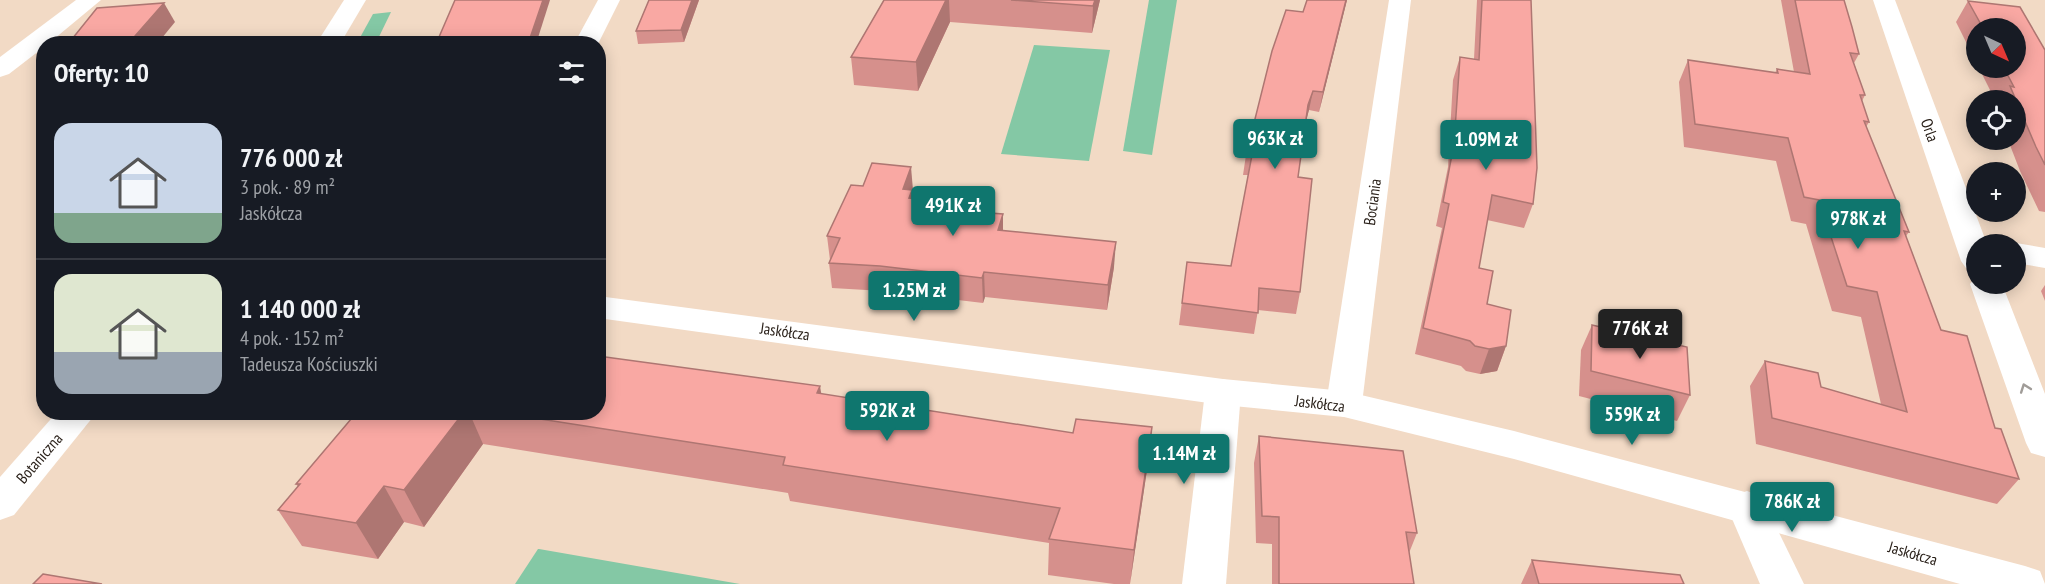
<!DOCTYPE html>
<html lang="pl">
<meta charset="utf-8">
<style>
body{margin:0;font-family:"PT Sans Narrow",sans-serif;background:#20242c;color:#f1f3f6;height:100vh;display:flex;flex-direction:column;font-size:22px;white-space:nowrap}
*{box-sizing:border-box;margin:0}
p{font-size:20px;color:#9ea1a6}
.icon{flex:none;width:33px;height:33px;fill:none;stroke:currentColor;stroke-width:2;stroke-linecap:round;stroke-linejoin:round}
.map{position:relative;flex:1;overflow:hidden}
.panel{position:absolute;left:36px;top:36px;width:570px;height:384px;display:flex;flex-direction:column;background:#171b24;border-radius:24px;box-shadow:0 3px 15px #0003}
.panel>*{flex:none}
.needle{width:39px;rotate:136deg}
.fabs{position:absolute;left:1966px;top:18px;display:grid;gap:12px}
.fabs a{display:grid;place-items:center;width:60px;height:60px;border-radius:50%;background:#171b24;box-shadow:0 3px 15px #0003;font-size:30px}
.price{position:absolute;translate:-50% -51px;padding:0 14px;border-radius:6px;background:#0f766e;color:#fff;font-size:20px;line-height:39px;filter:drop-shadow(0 2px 3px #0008)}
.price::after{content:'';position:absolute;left:50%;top:36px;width:18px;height:14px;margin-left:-9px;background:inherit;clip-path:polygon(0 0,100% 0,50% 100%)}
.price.active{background:#222;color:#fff}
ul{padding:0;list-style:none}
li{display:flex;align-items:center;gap:18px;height:150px;padding:0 18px}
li+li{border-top:2px solid #363941}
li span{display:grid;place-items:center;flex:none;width:168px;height:120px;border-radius:18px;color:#555}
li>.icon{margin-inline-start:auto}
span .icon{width:72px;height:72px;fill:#fffc;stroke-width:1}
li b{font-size:26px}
h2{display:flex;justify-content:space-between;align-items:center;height:72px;padding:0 18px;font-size:26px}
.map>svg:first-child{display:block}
.green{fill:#84c8a5}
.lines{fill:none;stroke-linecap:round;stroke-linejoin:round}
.minor{fill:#fff;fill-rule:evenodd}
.tertiary{fill:#fff;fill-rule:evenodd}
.secondary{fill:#fff;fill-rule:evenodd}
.wall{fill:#d6908c}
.shaded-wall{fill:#ae7672}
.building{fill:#f9a8a3;stroke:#ae7672;stroke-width:1.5}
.oneway{stroke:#a09c98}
.labels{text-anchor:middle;stroke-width:4.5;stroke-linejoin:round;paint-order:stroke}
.street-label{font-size:16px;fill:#2b221b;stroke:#fff}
</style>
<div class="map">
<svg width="2045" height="584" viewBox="0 0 2045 584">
<rect width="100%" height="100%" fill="#f2dac5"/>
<!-- green -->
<g class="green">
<polygon points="1149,0 1177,0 1152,155 1123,151"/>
<polygon points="391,12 376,43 357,43 373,14"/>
<polygon points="1034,45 1110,50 1089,161 1001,154"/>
<polygon points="538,549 539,549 740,584 515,584"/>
</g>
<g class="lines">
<!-- minor -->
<g class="minor">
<polygon points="76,0 101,0 48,44 44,44 44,47 9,74 0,77 0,57"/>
<polygon points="598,0 620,0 598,44 574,44"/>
<polygon points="1389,0 1411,0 1362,404 1357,413 1344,417 1331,413 1326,404"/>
<polygon points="1873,0 1895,0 1987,244 1977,244 1977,271 1966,268 1961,261"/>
<polygon points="2016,243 2045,248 2045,268 2016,263 2016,244 2011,244"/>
<polygon points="1977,276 1977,284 2002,284 2045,394 2045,457 2031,453 2026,443 1970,284"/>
<polygon points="1223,379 1236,383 1241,392 1226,584 1182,584 1205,392 1210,383"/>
<polygon points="1747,491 1761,496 1804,584 1760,584 1727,507 1733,496"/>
</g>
<!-- tertiary -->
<polygon class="tertiary" points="598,296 1223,379 1344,391 1514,431 2025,566 2040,571 2045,584 1960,584 1514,459 1344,417 1223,405 598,318"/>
<!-- secondary -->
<g class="secondary">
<polygon points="344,0 366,0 340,44 316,44"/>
<polygon points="57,412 97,412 14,515 0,520 0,477"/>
</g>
</g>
<!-- wall -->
<g class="wall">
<polygon points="649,0 699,0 684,42 638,44 636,31"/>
<polygon points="884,0 1100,0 1092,33 950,22 918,91 854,85 851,57"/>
<polygon points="1347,0 1319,112 1309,110 1306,120 1298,177 1300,292 1296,314 1258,310 1254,334 1179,325 1187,262 1231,266 1248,175 1243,175 1246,155 1303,12"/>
<polygon points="1477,0 1531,0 1533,204 1524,228 1487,220 1479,268 1487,304 1506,346 1497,371 1480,374 1466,371 1461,366 1415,354 1442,228 1436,226 1448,167 1453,80 1460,57 1474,59"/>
<polygon points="1781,0 1844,0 1859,54 1854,63 1865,95 1862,101 1869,122 1866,127 1909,232 1906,236 1941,330 1995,428 2019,479 1997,504 1756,444 1750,386 1765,361 1821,387 1881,404 1861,317 1832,311 1806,224 1791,221 1776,161 1684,147 1679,82 1688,60 1775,73 1777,69 1794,72"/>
<polygon points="1968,1 2020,7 2045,50 2045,212 2039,211 2020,171 2008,140 2016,140 2016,100 1995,100 1979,68 2016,68 2016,28 1977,28 1977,64 1956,22"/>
<polygon points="44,121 44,159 37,148"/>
<polygon points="913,190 913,199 979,212 1003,230 1114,267 1107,310 985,297 983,303 883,291 832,288 829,263 830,260 827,236"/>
<polygon points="2045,285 2045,301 2041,291"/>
<polygon points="1592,325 1690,395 1677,421 1579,396 1581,350"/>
<polygon points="821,394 1073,433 1152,427 1148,463 1130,584 1114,584 1048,575 1049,543 790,501 788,493 483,444 424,527 404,522 378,559 302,546 278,510 298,487 296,484 357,412 598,412"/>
<polygon points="1259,436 1417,533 1409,553 1414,584 1272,584 1272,544 1256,543 1254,463"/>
<polygon points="1532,560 1684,584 1521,584"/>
</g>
<!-- shaded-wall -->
<g class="shaded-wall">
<polygon points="543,0 550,0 536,44 528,44"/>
<polygon points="692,0 699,0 684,42 681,30"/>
<polygon points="946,0 949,0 950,22 918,91 916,62"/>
<polygon points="1095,0 1100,0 1092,33 1093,6"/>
<polygon points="1346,0 1347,0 1319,112 1323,92"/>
<polygon points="164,3 175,22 157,44 128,44"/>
<polygon points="1313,91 1309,110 1305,125 1308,105"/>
<polygon points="911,167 913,190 914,214 903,189"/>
<polygon points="1003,214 1003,239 998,230"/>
<polygon points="1116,242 1114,267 1107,310 1108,285"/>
<polygon points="984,272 985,297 983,303 982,278"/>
<polygon points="1506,346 1497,371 1480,374 1489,349"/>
<polygon points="820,386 826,422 817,393"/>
<polygon points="464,412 469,412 483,444 424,527 404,490"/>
<polygon points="1152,427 1148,463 1130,584 1134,550"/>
<polygon points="384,486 404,522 378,559 356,523"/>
</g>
<!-- building -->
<g class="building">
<polygon points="455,0 543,0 528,44 436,44"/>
<polygon points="649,0 692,0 681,30 636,31"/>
<polygon points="884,0 946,0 916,62 851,57"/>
<polygon points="1011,0 1095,0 1093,6"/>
<polygon points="1307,0 1346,0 1323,92 1313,91 1308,105 1298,177 1312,179 1300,292 1259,288 1258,313 1182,303 1187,262 1231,266 1252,155 1246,155 1272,51 1286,10 1303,12"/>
<polygon points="1482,0 1531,0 1537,168 1533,204 1492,195 1479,268 1493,271 1487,304 1511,310 1506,346 1489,349 1475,346 1470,341 1423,328 1449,204 1443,202 1454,144 1460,57 1479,60"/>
<polygon points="1795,0 1844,0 1852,27 1859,54 1850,53 1865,95 1860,95 1869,122 1864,121 1909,232 1904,231 1941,330 1967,336 1995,428 2001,429 2019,479 1772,418 1765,361 1818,373 1821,387 1907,412 1877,292 1847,286 1819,200 1804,197 1788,138 1695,124 1688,60 1778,73 1777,69 1810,74"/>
<polygon points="1968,1 2020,7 2045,50 2045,165 2036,147 2010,86 2014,87 2004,68 2016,68 2016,28 1983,28"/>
<polygon points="164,3 128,44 68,44 97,8"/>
<polygon points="44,121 44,148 37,148"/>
<polygon points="872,163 911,167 903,189 912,190 909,198 979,205 976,212 1003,214 998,230 1116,242 1108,285 984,272 982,278 880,266 829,263 840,238 827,236 851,185 863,186"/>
<polygon points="1592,325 1687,347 1690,395 1591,371"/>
<polygon points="598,356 820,386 817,393 1073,433 1076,419 1152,427 1134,550 1049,539 1060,508 783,465 785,457 495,412 598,412"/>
<polygon points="357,412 464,412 404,490 384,486 356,523 278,510 300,484 296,484"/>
<polygon points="1259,436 1403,451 1417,533 1406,532 1414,584 1279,584 1279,517 1262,516"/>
<polygon points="1532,560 1680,575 1684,584 1539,584"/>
<polygon points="43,574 102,584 33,584"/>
</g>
<!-- one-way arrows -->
<defs><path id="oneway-chevron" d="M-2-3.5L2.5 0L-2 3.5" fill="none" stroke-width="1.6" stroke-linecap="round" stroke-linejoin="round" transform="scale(1.5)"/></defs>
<use class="oneway" href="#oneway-chevron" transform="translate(2025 388) rotate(-110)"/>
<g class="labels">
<!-- street labels -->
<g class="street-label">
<text transform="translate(1930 130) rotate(70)" y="6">Orla</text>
<text transform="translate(1372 202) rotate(-82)" y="6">Bociania</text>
<text transform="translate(785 331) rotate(8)" y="6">Jaskółcza</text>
<text transform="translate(1320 403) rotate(7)" y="6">Jaskółcza</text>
<text transform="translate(39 458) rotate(-49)" y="6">Botaniczna</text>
<text transform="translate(1913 553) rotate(16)" y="6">Jaskółcza</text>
</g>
</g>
</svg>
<div class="fabs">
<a><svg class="needle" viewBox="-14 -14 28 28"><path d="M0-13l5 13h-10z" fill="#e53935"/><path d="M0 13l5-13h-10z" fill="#9ea1a6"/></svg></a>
<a><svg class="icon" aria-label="locate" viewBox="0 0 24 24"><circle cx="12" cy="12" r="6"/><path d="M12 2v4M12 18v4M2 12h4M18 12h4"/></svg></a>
<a>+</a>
<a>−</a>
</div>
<b class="price" style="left:1275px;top:170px">963K zł</b>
<b class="price" style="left:1486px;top:171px">1.09M zł</b>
<b class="price" style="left:953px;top:237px">491K zł</b>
<b class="price" style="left:1858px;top:250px">978K zł</b>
<b class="price" style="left:914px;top:322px">1.25M zł</b>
<b class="price active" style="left:1640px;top:360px">776K zł</b>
<b class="price" style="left:887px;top:442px">592K zł</b>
<b class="price" style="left:1632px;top:446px">559K zł</b>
<b class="price" style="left:1184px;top:485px">1.14M zł</b>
<b class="price" style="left:1792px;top:533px">786K zł</b>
<section class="panel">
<h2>Oferty: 10<svg class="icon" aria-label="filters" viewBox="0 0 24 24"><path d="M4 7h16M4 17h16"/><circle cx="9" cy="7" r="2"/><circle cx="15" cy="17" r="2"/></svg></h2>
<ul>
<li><span style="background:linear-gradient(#c9d6e8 75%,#7fa58c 0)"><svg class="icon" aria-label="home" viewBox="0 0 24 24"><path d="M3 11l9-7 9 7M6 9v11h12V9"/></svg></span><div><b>776 000 zł</b><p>3 pok. · 89 m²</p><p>Jaskółcza</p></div></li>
<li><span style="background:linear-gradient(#dfe7d0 65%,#9aa5b1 0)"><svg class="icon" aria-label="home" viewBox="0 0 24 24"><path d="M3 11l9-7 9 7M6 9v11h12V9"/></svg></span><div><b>1 140 000 zł</b><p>4 pok. · 152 m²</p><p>Tadeusza Kościuszki</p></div></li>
</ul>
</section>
</div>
